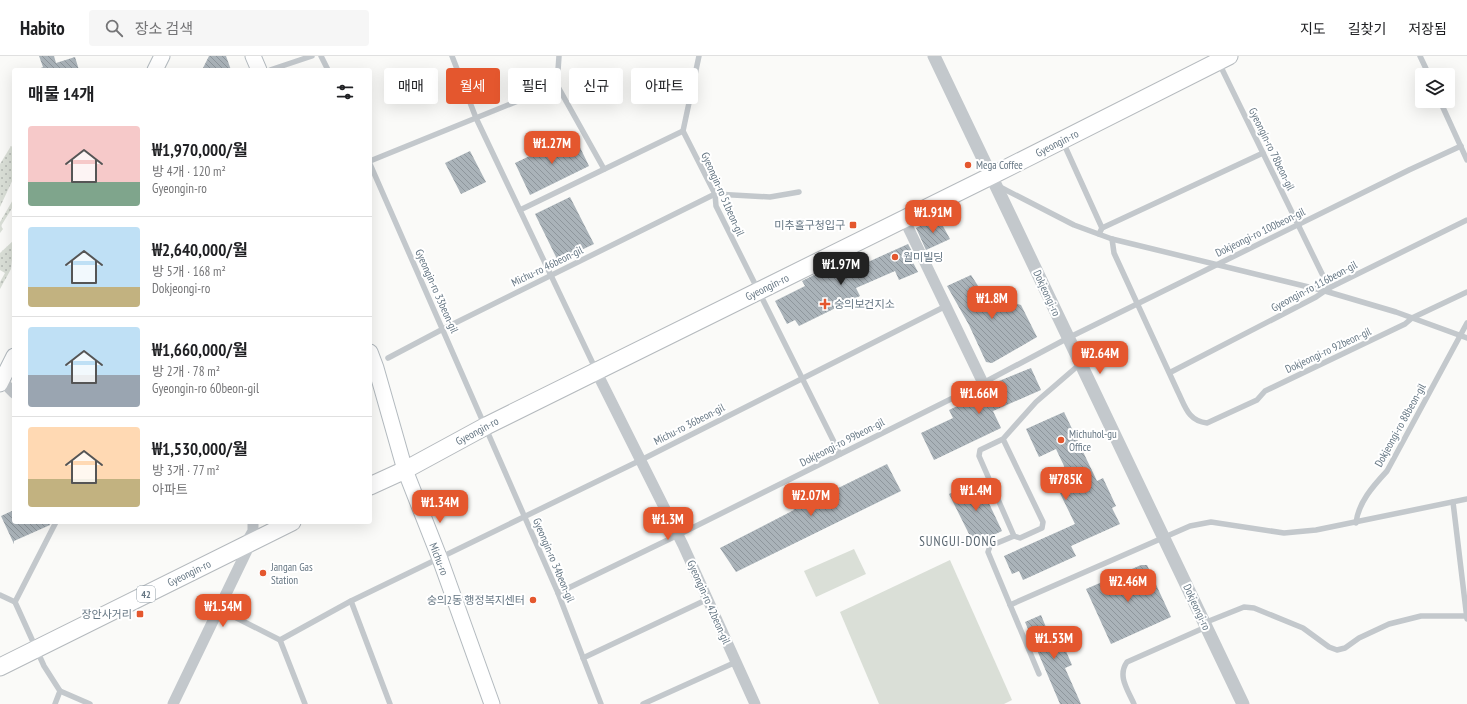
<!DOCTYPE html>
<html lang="ko">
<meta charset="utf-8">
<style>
body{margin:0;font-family:"PT Sans Narrow","Noto Sans KR",sans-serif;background:#f6f6f6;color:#202124;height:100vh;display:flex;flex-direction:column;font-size:15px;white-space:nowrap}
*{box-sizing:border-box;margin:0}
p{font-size:13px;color:#757577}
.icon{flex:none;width:22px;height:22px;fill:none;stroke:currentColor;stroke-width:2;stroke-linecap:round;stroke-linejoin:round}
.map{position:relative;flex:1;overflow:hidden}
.side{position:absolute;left:12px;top:12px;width:360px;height:456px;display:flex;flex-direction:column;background:#fff;border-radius:4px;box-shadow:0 4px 16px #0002}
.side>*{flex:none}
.guide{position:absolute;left:384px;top:12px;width:380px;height:36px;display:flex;gap:8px}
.buttons{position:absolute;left:1415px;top:12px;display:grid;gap:8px}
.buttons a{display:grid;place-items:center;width:40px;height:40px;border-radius:4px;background:#fff;box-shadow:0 4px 16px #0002;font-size:20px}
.price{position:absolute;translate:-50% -34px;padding:0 9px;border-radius:8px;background:#e4572e;color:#fff;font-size:13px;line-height:26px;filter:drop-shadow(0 1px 2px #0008)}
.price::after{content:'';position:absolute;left:50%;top:24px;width:12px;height:9px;margin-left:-6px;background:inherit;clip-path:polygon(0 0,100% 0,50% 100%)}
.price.on{background:#222;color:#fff}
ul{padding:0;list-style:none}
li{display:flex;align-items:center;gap:12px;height:100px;padding:0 16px}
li+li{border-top:1px solid #e0e0e0}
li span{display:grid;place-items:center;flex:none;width:112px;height:80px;border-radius:4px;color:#555}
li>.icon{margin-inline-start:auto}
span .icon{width:48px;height:48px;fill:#fffc;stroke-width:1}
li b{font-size:17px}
h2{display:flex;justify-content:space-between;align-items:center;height:48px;padding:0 16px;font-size:17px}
.pill{padding:0 14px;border-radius:4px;background:#fff;box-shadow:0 4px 16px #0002;font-size:14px;line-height:36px}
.pill.on{background:#e4572e;color:#fff}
header{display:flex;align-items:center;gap:24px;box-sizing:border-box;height:56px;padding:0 20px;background:#fff;border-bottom:1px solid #e0e0e0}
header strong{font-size:19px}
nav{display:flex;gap:22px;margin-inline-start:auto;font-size:14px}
.search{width:280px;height:36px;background:#f6f6f6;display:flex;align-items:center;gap:10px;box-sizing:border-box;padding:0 14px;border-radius:4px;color:#757577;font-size:15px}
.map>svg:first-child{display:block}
.grass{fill:url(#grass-dots)}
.pitch{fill:#dadfd7}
.building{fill:url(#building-back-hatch)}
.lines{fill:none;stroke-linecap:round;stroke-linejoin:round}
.secondary-casing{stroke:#b3babf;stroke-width:17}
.primary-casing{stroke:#b5babe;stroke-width:19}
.service{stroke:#c3c8cc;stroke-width:5.5}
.minor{stroke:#c3c8cc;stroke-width:11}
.tertiary{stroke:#c3c8cc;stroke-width:13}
.secondary{stroke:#fff;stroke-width:15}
.primary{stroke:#fff;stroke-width:17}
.poi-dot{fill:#e4572e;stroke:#fff;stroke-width:1.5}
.labels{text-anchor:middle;stroke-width:4;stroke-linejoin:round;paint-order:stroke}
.shield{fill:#fff;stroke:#939fa8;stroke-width:1}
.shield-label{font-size:10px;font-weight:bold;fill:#657683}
.street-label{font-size:11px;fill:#657683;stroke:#fff}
.poi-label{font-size:11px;fill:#657683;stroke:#fff;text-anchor:start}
.quarter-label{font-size:13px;letter-spacing:1px;fill:#57646e;stroke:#fff}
</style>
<header>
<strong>Habito</strong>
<div class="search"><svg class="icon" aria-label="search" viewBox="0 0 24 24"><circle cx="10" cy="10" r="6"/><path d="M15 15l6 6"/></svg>장소 검색</div>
<nav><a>지도</a><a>길찾기</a><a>저장됨</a></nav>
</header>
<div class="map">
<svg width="1467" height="648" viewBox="0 0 1467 648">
<defs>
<pattern id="grass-dots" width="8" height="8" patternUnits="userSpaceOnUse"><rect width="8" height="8" fill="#dadfd7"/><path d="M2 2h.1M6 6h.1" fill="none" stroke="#b4b9b4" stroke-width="1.8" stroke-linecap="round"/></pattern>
<pattern id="building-back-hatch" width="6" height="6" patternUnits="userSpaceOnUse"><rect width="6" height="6" fill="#aab3b9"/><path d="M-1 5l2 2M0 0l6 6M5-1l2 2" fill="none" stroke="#8e969c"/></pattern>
</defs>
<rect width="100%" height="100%" fill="#fafaf8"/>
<!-- grass -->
<g class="grass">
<polygon points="11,90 14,92 14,121 0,151 0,108"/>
<polygon points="14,142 14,149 1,170 3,173 0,177 0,166"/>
<polygon points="14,184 11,213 0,233 0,226 5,217 0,214 0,197"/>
</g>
<!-- pitch -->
<g class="pitch">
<polygon points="854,493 866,518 816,541 804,515"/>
<polygon points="950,504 1012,644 1004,648 879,648 840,556"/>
</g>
<!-- building -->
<g class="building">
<polygon points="39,0 54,0 56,7 75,1 79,14 41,14 41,12 43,11"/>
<polygon points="209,0 226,0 231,14 202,14"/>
<polygon points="574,79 589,110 530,139 515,107"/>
<polygon points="470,95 486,126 461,138 445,107"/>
<polygon points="570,141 594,188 558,205 535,158"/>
<polygon points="938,161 950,183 926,194 916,172"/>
<polygon points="908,188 914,199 910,201 918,216 899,224 895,215 856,232 860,240 799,270 795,264 787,268 775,245 805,230 802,225 842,205 848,215"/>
<polygon points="971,219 989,247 999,242 1021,249 1037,281 992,307 986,306 969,269 947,230"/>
<polygon points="1031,312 1041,334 993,355 1001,372 934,404 921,377 953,362 949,354 987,336 986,333 989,329"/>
<polygon points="1064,356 1097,425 1103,422 1116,450 1112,452 1120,468 1071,490 1076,500 1023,524 1019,515 1012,518 1004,500 1075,468 1056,429 1063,426 1058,415 1065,412 1056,393 1039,401 1026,373"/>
<polygon points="887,408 901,435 736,516 720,492 794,454 787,443 814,428 820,441"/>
<polygon points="978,424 1002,475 974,488 949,438"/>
<polygon points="14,454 14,466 51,466 50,469 14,485 14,488 1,460"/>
<polygon points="1141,509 1147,509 1171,561 1111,588 1086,533"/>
<polygon points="1041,559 1048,576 1056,572 1072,609 1065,612 1081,648 1060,648 1025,566"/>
</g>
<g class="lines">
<!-- secondary casing -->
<g class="secondary-casing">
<g id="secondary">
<polyline points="253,0 259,14"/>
<polyline points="155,14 162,0"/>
<polyline points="370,296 376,312 405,414 440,503 492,648"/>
<polyline points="0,328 14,300"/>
</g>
</g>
<!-- primary casing -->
<g class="primary-casing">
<g id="primary">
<polyline points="370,430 405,414 486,370 991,120 1229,0"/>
<polyline points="0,611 292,466"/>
</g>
</g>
<!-- service -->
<g class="service">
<polyline points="321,0 328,14"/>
<polyline points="452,0 476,62 596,314"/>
<polyline points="559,0 557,29 604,113"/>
<polyline points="699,0 683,75 715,138 716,150 840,398"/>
<polyline points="1420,0 1429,19"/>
<polyline points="1219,7 1329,232"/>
<polyline points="270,14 312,0"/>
<polyline points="1440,45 1467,104"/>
<polyline points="1063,86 1102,172"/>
<polyline points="370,105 557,29"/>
<polyline points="370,108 558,537 601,648"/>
<polyline points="1000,131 1074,169 1112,183 1325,235 1396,256 1467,282"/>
<polyline points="520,154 683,75"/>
<polyline points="1099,178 1102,172 1263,97"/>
<path d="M 1112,183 L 1114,197 L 1178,336 C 1185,350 1188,365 1207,367 L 1257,344 L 1265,335 L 1405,268 L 1412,262 L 1467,236"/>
<polyline points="388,302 443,273 715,138 770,141 799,136"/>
<polyline points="1171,316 1316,241 1329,232 1467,164"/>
<polyline points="1003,383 1043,466 1042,472 1020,482 1014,480 979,400 980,394 1003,383 1036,346 1080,308"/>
<polyline points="1453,446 1467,563"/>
<path d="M 1356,467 C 1358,447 1373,430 1387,415 L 1467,267"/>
<polyline points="1014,480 990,490 988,496 1039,618"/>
<polyline points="558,537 678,479 983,327 1068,282 1409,114 1461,90"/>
<polyline points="0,539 15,546"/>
<polyline points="351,545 390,648"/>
<polyline points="1010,549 1190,470 1211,466 1284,477 1316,474 1467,443"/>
<polyline points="219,553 280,584 351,545 641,404 946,250"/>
<polyline points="1204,567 1244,551 1254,552 1303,572 1329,591 1337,594 1345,592 1359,582 1389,568 1421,560 1467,560"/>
<polyline points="280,584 305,648"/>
<polyline points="583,602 708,543"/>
<polyline points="60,635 90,648"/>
<polyline points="55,648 60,635 44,610 15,546 56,466"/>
<polyline points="643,648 736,606"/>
<path d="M 1134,648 C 1128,634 1117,620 1127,606 L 1206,571"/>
</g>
<!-- minor -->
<g class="minor">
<polyline points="904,163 983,327"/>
<polyline points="596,315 683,489 755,648"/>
<polyline points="2,325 14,337"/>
<polyline points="245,489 253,475 253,466"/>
<polyline points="173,648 251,486"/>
</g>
<!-- tertiary -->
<polyline class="tertiary" points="934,0 1243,648"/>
<!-- secondary -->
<use href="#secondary" class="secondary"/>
<!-- primary -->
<use href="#primary" class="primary"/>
</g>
<!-- markers -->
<g class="poi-dot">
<circle cx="968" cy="109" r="4"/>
<rect x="849" y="165" width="8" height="8" rx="2"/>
<circle cx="895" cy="201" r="4"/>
<path d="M823 242h4v4h4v4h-4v4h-4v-4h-4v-4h4z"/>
<circle cx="1061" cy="384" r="4"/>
<circle cx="263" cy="517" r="4"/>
<circle cx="533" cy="544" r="4"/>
<rect x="136" y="554" width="8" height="8" rx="2"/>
</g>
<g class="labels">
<!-- shield labels -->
<rect class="shield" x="137" y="530" width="18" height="16" rx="3"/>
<g class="shield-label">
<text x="146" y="542">42</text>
</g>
<!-- street labels -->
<g class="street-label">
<text transform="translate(1057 87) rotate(-27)" y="4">Gyeongin-ro</text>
<text transform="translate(1272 93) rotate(64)" y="4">Gyeongin-ro 78beon-gil</text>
<text transform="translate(723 138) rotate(66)" y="4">Gyeongin-ro 51beon-gil</text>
<text transform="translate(1260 176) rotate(-26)" y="4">Dokjeongi-ro 100beon-gil</text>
<text transform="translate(547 210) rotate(-26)" y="4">Michu-ro 46beon-gil</text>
<text transform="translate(1314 230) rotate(-28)" y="4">Gyeongin-ro 116beon-gil</text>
<text transform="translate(767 231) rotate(-26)" y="4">Gyeongin-ro</text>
<text transform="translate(437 235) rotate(66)" y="4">Gyeongin-ro 33beon-gil</text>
<text transform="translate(1047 237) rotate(65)" y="4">Dokjeongi-ro</text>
<text transform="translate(1328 294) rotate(-25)" y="4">Dokjeongi-ro 92beon-gil</text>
<text transform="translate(689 368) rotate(-27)" y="4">Michu-ro 36beon-gil</text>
<text transform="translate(1400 369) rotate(-61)" y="4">Dokjeongi-ro 88beon-gil</text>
<text transform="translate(477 375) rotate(-28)" y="4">Gyeongin-ro</text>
<text transform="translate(842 386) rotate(-27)" y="4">Dokjeongi-ro 99beon-gil</text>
<text transform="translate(439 503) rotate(69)" y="4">Michu-ro</text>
<text transform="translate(554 504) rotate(67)" y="4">Gyeongin-ro 34beon-gil</text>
<text transform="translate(189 517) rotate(-26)" y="4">Gyeongin-ro</text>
<text transform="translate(709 546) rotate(66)" y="4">Gyeongin-ro 42beon-gil</text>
<text transform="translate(1197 551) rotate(65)" y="4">Dokjeongi-ro</text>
</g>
<!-- poi labels -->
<g class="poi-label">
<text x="976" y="113">Mega Coffee</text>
<text x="845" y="173" text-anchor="end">미추홀구청입구</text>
<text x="903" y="205">월미빌딩</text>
<text x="834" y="252">숭의보건지소</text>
<text x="1069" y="382">Michuhol-gu<tspan x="1069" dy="13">Office</tspan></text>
<text x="271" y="515">Jangan Gas<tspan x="271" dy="13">Station</tspan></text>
<text x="525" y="548" text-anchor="end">숭의2동 행정복지센터</text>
<text x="132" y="562" text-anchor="end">장안사거리</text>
</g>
<!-- quarter labels -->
<g class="quarter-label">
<text x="958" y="490">SUNGUI-DONG</text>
</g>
</g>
</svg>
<div class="buttons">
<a><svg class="icon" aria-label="layers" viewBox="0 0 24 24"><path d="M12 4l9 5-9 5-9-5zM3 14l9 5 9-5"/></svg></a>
</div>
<b class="price" style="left:552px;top:109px">₩1.27M</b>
<b class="price" style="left:933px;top:178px">₩1.91M</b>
<b class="price on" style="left:841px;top:230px">₩1.97M</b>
<b class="price" style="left:992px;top:264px">₩1.8M</b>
<b class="price" style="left:1100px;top:319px">₩2.64M</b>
<b class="price" style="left:979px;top:359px">₩1.66M</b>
<b class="price" style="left:1066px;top:445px">₩785K</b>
<b class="price" style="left:976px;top:456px">₩1.4M</b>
<b class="price" style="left:811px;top:461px">₩2.07M</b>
<b class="price" style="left:440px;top:468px">₩1.34M</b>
<b class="price" style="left:668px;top:485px">₩1.3M</b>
<b class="price" style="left:1128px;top:547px">₩2.46M</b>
<b class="price" style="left:223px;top:572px">₩1.54M</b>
<b class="price" style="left:1054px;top:604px">₩1.53M</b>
<div class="guide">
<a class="pill">매매</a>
<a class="pill on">월세</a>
<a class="pill">필터</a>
<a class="pill">신규</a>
<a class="pill">아파트</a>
</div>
<section class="side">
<h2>매물 14개<svg class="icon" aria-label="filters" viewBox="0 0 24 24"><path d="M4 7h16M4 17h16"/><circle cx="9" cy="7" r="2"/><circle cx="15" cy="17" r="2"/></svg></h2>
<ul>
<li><span style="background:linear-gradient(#f6c9c9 70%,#7fa58c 0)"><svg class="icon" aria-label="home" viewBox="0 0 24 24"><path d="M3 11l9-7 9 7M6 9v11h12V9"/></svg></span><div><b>₩1,970,000/월</b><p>방 4개 · 120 m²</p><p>Gyeongin-ro</p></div></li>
<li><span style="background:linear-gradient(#bfe0f5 75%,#c2b280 0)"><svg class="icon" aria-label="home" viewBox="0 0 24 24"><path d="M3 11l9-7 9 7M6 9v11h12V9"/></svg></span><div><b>₩2,640,000/월</b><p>방 5개 · 168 m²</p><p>Dokjeongi-ro</p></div></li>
<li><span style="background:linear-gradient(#bfe0f5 60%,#9aa5b1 0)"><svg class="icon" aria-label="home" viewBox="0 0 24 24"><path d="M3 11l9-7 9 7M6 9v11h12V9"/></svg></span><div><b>₩1,660,000/월</b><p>방 2개 · 78 m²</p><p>Gyeongin-ro 60beon-gil</p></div></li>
<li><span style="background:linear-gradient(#ffd9b3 65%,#c2b280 0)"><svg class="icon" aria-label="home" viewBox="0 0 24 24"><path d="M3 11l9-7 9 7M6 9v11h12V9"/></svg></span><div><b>₩1,530,000/월</b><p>방 3개 · 77 m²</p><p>아파트</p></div></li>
</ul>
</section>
</div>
